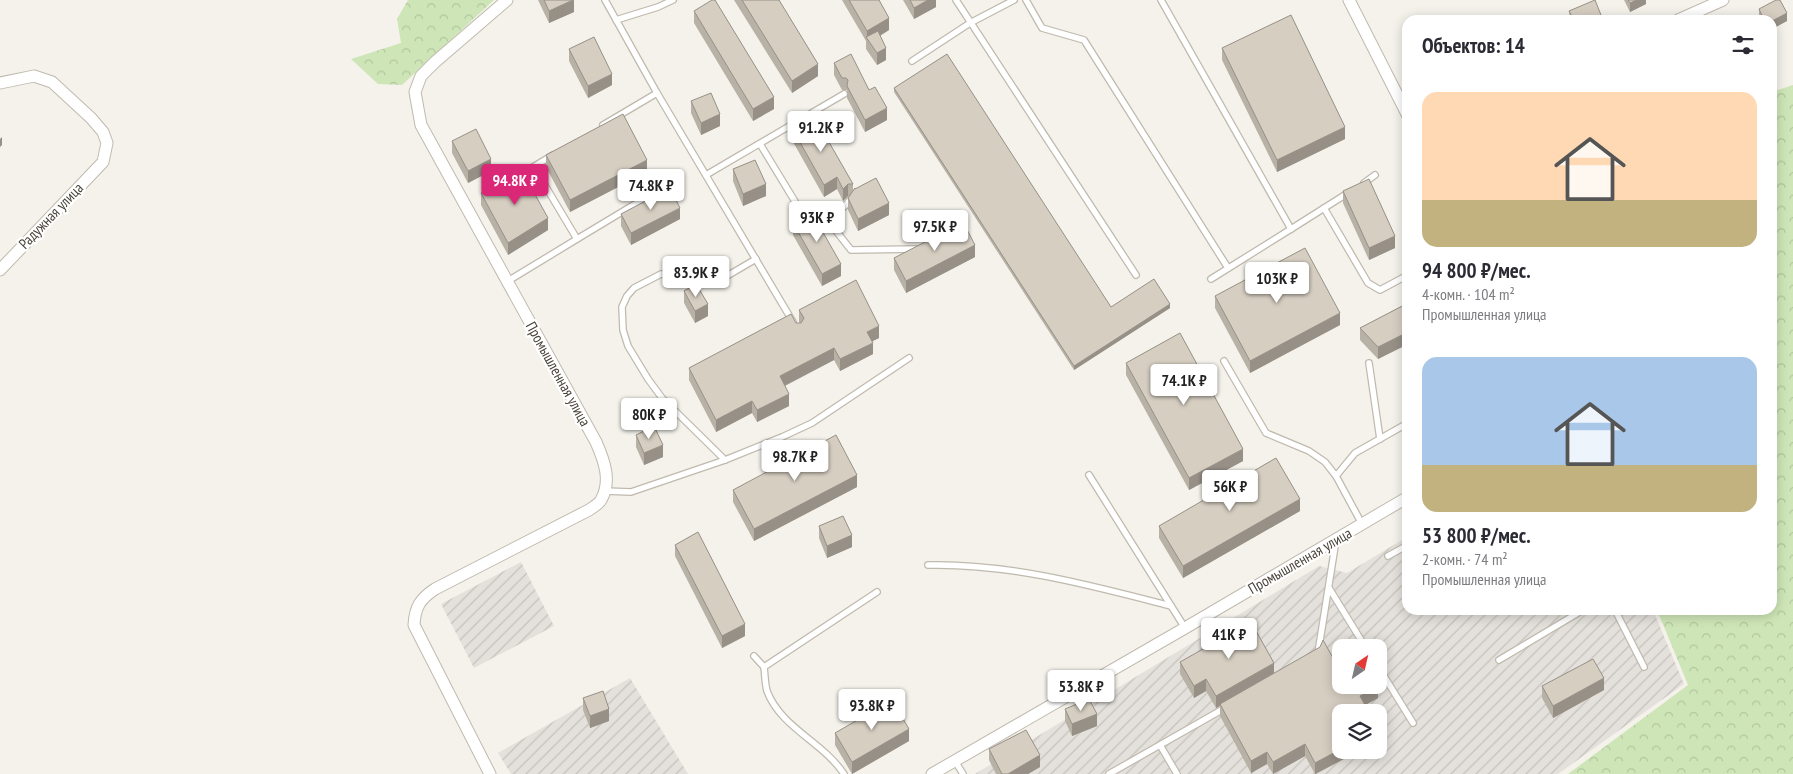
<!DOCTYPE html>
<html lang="ru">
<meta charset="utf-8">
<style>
body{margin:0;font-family:"PT Sans Narrow",sans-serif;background:#f7f7f7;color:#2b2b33;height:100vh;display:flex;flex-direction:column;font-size:19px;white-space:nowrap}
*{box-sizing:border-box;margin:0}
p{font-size:16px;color:#7c7c81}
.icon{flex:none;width:28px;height:28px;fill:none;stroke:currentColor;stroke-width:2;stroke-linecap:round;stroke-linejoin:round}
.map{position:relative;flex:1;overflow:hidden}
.drawer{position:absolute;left:1402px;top:15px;width:375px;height:600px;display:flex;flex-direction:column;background:#fff;border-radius:15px;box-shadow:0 2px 12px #0003}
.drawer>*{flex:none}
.needle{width:32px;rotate:34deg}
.controls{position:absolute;left:1332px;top:639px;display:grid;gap:10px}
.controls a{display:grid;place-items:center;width:55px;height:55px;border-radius:10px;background:#fff;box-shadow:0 2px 12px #0003;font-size:25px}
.price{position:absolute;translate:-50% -42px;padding:0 11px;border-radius:5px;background:#fff;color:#222;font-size:16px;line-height:32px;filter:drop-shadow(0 1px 2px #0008)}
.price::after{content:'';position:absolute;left:50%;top:30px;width:15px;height:11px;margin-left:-8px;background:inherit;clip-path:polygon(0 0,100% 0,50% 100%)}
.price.on{background:#db2777;color:#fff}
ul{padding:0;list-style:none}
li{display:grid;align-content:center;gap:10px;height:265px;padding:0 20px}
li span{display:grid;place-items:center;height:155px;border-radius:15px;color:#555}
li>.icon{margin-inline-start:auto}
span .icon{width:90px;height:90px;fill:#fffc;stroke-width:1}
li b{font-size:21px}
h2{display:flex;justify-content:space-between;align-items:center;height:60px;padding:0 20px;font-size:21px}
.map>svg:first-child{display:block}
.industrial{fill:url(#industrial-furrows);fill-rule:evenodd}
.forest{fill:url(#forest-crowns)}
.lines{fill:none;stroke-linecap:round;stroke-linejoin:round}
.service-casing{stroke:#c0baae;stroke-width:8}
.minor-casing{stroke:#c0baae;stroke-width:13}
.service{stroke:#fff;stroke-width:5.5}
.minor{stroke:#fff;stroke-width:11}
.wall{fill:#b8b1a6}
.shaded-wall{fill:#969087}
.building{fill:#d6cec1;stroke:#969087}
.labels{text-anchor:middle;stroke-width:4.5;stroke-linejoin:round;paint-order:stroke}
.street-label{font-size:15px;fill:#484339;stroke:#fff}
</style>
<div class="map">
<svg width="1793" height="774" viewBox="0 0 1793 774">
<defs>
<pattern id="industrial-furrows" width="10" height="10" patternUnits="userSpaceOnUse" patternTransform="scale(1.25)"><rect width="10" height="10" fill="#e4e1dc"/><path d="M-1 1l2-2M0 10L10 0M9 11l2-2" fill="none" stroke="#c5c2be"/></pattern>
<pattern id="forest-crowns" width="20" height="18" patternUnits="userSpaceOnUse" patternTransform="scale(1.25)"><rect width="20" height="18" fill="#cee6b7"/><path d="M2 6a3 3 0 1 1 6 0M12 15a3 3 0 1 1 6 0" fill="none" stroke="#b2c69e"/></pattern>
</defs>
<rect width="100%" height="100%" fill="#f4f2eb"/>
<!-- industrial -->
<g class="industrial">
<path d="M 1407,537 L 1408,610 L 1653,610 L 1684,684 L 1558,774 L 975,774 L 1319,566 L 1347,573 ZM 1341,648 L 1379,648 L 1379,685 L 1341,685 ZM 1341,712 L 1379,712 L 1379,750 L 1341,750 Z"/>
<polygon points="521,562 554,626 474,668 441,604"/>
<polygon points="630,678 688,774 511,774 498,753"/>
</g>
<!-- forest -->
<g class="forest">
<polygon points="408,0 494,0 402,85 378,84 351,59 401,43 397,19"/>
<polygon points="1793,85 1793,774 1568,774 1688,685 1657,610 1772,610 1772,92"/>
</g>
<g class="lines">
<!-- service casing -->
<g class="service-casing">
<g id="service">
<polyline points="605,0 657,93 793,322"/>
<polyline points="956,0 1136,275"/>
<polyline points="1026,0 1042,28 1084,40 1228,268"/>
<polyline points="1161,0 1291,229 1348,193"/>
<polyline points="616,20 658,7 673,0"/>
<polyline points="912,61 970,23 1014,0"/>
<polyline points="603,125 657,93"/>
<polyline points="760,144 802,213 826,218 851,250 917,249"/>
<polyline points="706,175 844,94"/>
<polyline points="518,176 553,155"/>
<polyline points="1364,183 1375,175"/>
<polyline points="1324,208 1368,283 1380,290 1408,275"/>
<polyline points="826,218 845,206 850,200"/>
<polyline points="577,239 670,183"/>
<polyline points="1211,279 1291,229"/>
<polyline points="508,281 577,239 534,167"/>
<polyline points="1224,361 1266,433 1309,451 1325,462 1336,476 1362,524"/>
<polyline points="1369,363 1380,439"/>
<polyline points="725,460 782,437 812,423 909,358"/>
<polyline points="1089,475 1185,628"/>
<polyline points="1336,476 1355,453 1408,423"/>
<polyline points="605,491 631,492 725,460 662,398 648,379 628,346 623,330 622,307 627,296 634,288 661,274 715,283 756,259"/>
<polyline points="1388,556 1408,545"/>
<path d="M 928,565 C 1009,563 1093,586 1171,606"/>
<polyline points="1329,588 1366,648"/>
<polyline points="1615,610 1644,667"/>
<polyline points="1318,653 1336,540"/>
<polyline points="754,656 764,667"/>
<polyline points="1499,660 1583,610"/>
<polyline points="1379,668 1413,723"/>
<polyline points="1160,745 1177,774"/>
<polyline points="955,761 963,774"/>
<path d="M 844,774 C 823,742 781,728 767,691 C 765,684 765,675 764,667 L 877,592"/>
<polyline points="1109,774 1225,708"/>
</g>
</g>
<!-- minor casing -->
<g class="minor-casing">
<g id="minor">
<polyline points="1349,0 1408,116"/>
<polyline points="1678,20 1723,0"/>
<polyline points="0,83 34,76 52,82 91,118 103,132 107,143 103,162 0,270"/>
<path d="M 490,774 L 414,625 C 415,607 420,599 435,589 L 589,510 C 593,507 599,504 601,500 C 612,481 604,460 596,442 L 421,125 L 415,92 L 421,76 L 435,62 L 507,0"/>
<polyline points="932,774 1185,628 1408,497"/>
</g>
</g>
<!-- service -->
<use href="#service" class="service"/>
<!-- minor -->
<use href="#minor" class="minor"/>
</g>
<!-- wall -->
<g class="wall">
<polygon points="538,0 574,0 574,12 549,23"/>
<polygon points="734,0 779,0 818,76 792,93"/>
<polygon points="842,0 879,0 889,30 880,36 886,60 877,65 866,49 866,41"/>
<polygon points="903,0 936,0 936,7 914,19"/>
<polygon points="1624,0 1646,0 1646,4 1630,12"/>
<polygon points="1759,9 1787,21 1772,29 1772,20 1760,20 1759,18"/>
<polygon points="694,11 774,109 753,121 694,23"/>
<polygon points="1569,11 1601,20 1570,20"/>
<polygon points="1222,48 1345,139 1277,172 1222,60"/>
<polygon points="569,49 612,85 588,98 569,61"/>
<polygon points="834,63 869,90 887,120 865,132 847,98 847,90 842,90 834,75"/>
<polygon points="894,88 1111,307 1170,308 1074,370 894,92"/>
<polygon points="691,101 720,126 701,135 691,113"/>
<polygon points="792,128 853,184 853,190 855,189 889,215 858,231 848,210 848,198 849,196 848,196 843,201 837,189 824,197 792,140"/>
<polygon points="452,141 491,171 468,183 452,153"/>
<polygon points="546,155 647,172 570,212 546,167"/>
<polygon points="733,169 766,196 743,206 733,181"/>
<polygon points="1343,191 1395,248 1369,260 1343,203"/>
<polygon points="481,193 548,230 508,255 481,205"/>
<polygon points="621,214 680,219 631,245 621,226"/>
<polygon points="793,223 841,276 822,286 793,235"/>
<polygon points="975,257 906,293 894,270 894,258"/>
<polygon points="684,291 708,316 695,323 684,303"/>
<polygon points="1215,296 1340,325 1250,373 1215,308"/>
<polygon points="1408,303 1408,344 1378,359 1360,340 1360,328"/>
<polygon points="799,310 879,338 872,341 873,354 840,371 834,360 785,386 789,406 757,422 752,413 716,432 689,380 689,368 796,323 800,323 799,322"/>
<polygon points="1126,363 1243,461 1189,490 1126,375"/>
<polygon points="636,435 663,457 644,465 636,447"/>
<polygon points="857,487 754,541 733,502 733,490"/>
<polygon points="1300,511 1183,578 1159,538 1159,526"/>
<polygon points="819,526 852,547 827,558 819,538"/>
<polygon points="675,545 745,636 722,648 675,556"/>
<polygon points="1180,662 1274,673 1337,665 1378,698 1365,705 1361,750 1316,774 1315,774 1305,756 1273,774 1267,764 1251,773 1220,716 1220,705 1216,708 1206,691 1194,698 1180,674"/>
<polygon points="1542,686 1604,690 1553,718 1542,698"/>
<polygon points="583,698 609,721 590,728 583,710"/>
<polygon points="1065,709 1097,726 1072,736 1065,721"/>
<polygon points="835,733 909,741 852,774 835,745"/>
<polygon points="989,749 1040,767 1028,774 996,774 989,760"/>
</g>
<!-- shaded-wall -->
<g class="shaded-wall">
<polygon points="574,0 574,12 549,23 549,11"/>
<polygon points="928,0 936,0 936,7 914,19 914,8"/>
<polygon points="1637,0 1646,0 1646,4 1630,12 1630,3"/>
<polygon points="1787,13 1787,21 1772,29 1772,21"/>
<polygon points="1601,15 1601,20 1590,20"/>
<polygon points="889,18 889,30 869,42 867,38 867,31"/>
<polygon points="886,48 886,60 877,65 877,53"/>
<polygon points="818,64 818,76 792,93 792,81"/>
<polygon points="612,74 612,85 588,98 588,86"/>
<polygon points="774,97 774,109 753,121 753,109"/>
<polygon points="887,108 887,120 865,132 865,120"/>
<polygon points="720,114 720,126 701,135 701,123"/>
<polygon points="1345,127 1345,139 1277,172 1277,160"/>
<polygon points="2,137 2,145 0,147 0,139"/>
<polygon points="491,159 491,171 468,183 468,171"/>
<polygon points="647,160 647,172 570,212 570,200"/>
<polygon points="837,177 837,189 824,197 824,185"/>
<polygon points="766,184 766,196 743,206 743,194"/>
<polygon points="848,184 848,196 843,201 843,189"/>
<polygon points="889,203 889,215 858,231 858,219"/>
<polygon points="680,208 680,219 631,245 631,233"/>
<polygon points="548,218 548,230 508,255 508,243"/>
<polygon points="1395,236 1395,248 1369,260 1369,248"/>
<polygon points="975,245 975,257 906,293 906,281"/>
<polygon points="841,264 841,276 822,286 822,274"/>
<polygon points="708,304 708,316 695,323 695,311"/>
<polygon points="1170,304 1170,308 1074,370 1074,366"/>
<polygon points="1340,313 1340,325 1250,373 1250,361"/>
<polygon points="879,326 879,338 867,344 867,332"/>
<polygon points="1408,332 1408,344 1378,359 1378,347"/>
<polygon points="873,343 873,354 840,371 840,359"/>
<polygon points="834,348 834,360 780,388 780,376"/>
<polygon points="789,394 789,406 757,422 757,410"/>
<polygon points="752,401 752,413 716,432 716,420"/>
<polygon points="663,445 663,457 644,465 644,453"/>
<polygon points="1243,449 1243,461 1189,490 1189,478"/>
<polygon points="857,475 857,487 754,541 754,529"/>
<polygon points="1300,499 1300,511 1183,578 1183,566"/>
<polygon points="852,535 852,547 827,558 827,546"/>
<polygon points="745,624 745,636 722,648 722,636"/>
<polygon points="1274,663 1274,675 1216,708 1216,696"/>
<polygon points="1604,678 1604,690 1553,718 1553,706"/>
<polygon points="1206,679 1206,691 1194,698 1194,686"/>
<polygon points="1378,686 1378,698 1360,708 1360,696"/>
<polygon points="609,709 609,721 590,728 590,716"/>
<polygon points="1097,714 1097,726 1072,736 1072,724"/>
<polygon points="909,729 909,741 852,774 852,762"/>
<polygon points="1305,744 1305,756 1273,774 1273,762"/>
<polygon points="1341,749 1341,750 1361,750 1315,774 1315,763"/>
<polygon points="1267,752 1267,764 1251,773 1251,761"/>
<polygon points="1040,755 1040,767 1028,774 1008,774"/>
</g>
<!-- building -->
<g class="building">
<polygon points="544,0 573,0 549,11"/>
<polygon points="712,0 715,0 774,97 753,109 694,11"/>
<polygon points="742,0 779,0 818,64 792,81"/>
<polygon points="849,0 879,0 889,18 867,31"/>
<polygon points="910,0 928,0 914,8"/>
<polygon points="1595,0 1601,15 1590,20 1574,20 1569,11"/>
<polygon points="1628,0 1637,0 1630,3"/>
<polygon points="1776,0 1780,0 1787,13 1772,21 1764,20 1759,9"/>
<polygon points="1291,15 1345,127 1277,160 1222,48"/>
<polygon points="878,31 886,48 877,53 866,37"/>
<polygon points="594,37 612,74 588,86 569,49"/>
<polygon points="851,54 869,90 875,87 887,108 865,120 847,86 848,80 846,78 842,78 834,63"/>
<polygon points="947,54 1111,307 1154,279 1170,304 1074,366 894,88"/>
<polygon points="711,93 720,114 701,123 691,101"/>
<polygon points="623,114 647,160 570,200 546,155"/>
<polygon points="814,116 853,184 848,184 843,189 837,177 824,185 792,128"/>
<polygon points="476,129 491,159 468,171 452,141"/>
<polygon points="755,160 766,184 743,194 733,169"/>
<polygon points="522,171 548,218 508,243 481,193"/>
<polygon points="876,178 889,203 858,219 848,198 855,188 855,189"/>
<polygon points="1369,179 1395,236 1369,248 1343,191"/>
<polygon points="670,188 680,208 631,233 621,214"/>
<polygon points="812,213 841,264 822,274 793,223"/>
<polygon points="963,222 975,245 906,281 894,258 925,242 931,241 934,237"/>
<polygon points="1305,248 1340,313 1250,361 1215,296"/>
<polygon points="856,280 879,326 867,332 873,343 840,359 834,348 780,376 789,394 757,410 752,401 716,420 689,368 791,314 796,323 801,323 804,318 799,310"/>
<polygon points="696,284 708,304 695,311 684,291"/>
<polygon points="1408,303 1408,332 1378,347 1360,328"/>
<polygon points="1180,333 1243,449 1189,478 1126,363"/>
<polygon points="654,426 663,445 644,453 636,435"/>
<polygon points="836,435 857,475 754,529 733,490"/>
<polygon points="1276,458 1300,499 1183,566 1159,526"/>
<polygon points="843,516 852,535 827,546 819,526"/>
<polygon points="698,532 745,624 722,636 675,545"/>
<polygon points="1251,622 1274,663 1216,696 1206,679 1194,686 1180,662"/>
<polygon points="1323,640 1337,665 1341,663 1341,685 1377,685 1378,686 1360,696 1369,712 1341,712 1341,749 1315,763 1305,744 1273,762 1267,752 1251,761 1220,704 1320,647"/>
<polygon points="1593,659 1604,678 1553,706 1542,686"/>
<polygon points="603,691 609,709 590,716 583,698"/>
<polygon points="1089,699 1097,714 1072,724 1065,709"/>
<polygon points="892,700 909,729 852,762 835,733"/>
<polygon points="1026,730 1040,755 1008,774 1002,774 989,749"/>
</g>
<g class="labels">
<!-- street labels -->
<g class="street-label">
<text transform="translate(51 216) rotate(-46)" y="5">Радужная улица</text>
<text transform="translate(558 374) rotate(61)" y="5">Промышленная улица</text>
<text transform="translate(1300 561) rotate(-30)" y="5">Промышленная улица</text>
</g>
</g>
</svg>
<div class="controls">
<a><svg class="needle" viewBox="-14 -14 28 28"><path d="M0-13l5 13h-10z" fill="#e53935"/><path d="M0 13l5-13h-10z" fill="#7c7c81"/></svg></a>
<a><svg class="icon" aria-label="layers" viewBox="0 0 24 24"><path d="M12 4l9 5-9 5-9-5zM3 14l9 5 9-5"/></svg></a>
</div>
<b class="price" style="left:821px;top:153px">91.2K ₽</b>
<b class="price on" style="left:515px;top:206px">94.8K ₽</b>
<b class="price" style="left:651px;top:211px">74.8K ₽</b>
<b class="price" style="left:817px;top:243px">93K ₽</b>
<b class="price" style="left:935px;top:252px">97.5K ₽</b>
<b class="price" style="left:696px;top:298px">83.9K ₽</b>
<b class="price" style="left:1277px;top:304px">103K ₽</b>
<b class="price" style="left:1184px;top:406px">74.1K ₽</b>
<b class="price" style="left:649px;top:440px">80K ₽</b>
<b class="price" style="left:795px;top:482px">98.7K ₽</b>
<b class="price" style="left:1230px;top:512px">56K ₽</b>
<b class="price" style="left:1229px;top:660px">41K ₽</b>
<b class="price" style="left:1081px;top:712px">53.8K ₽</b>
<b class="price" style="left:872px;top:731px">93.8K ₽</b>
<section class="drawer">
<h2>Объектов: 14<svg class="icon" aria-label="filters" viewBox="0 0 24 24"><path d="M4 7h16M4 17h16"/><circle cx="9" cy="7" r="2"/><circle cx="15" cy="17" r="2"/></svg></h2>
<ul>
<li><span style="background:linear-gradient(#ffd9b3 70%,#c2b280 0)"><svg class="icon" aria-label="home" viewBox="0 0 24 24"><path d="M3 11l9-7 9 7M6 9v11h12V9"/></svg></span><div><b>94 800 ₽/мес.</b><p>4-комн. · 104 m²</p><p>Промышленная улица</p></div></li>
<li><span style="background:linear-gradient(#a9c7e8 70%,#c2b280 0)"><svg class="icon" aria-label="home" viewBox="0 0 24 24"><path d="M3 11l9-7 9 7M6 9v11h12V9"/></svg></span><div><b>53 800 ₽/мес.</b><p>2-комн. · 74 m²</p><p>Промышленная улица</p></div></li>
</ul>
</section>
</div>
